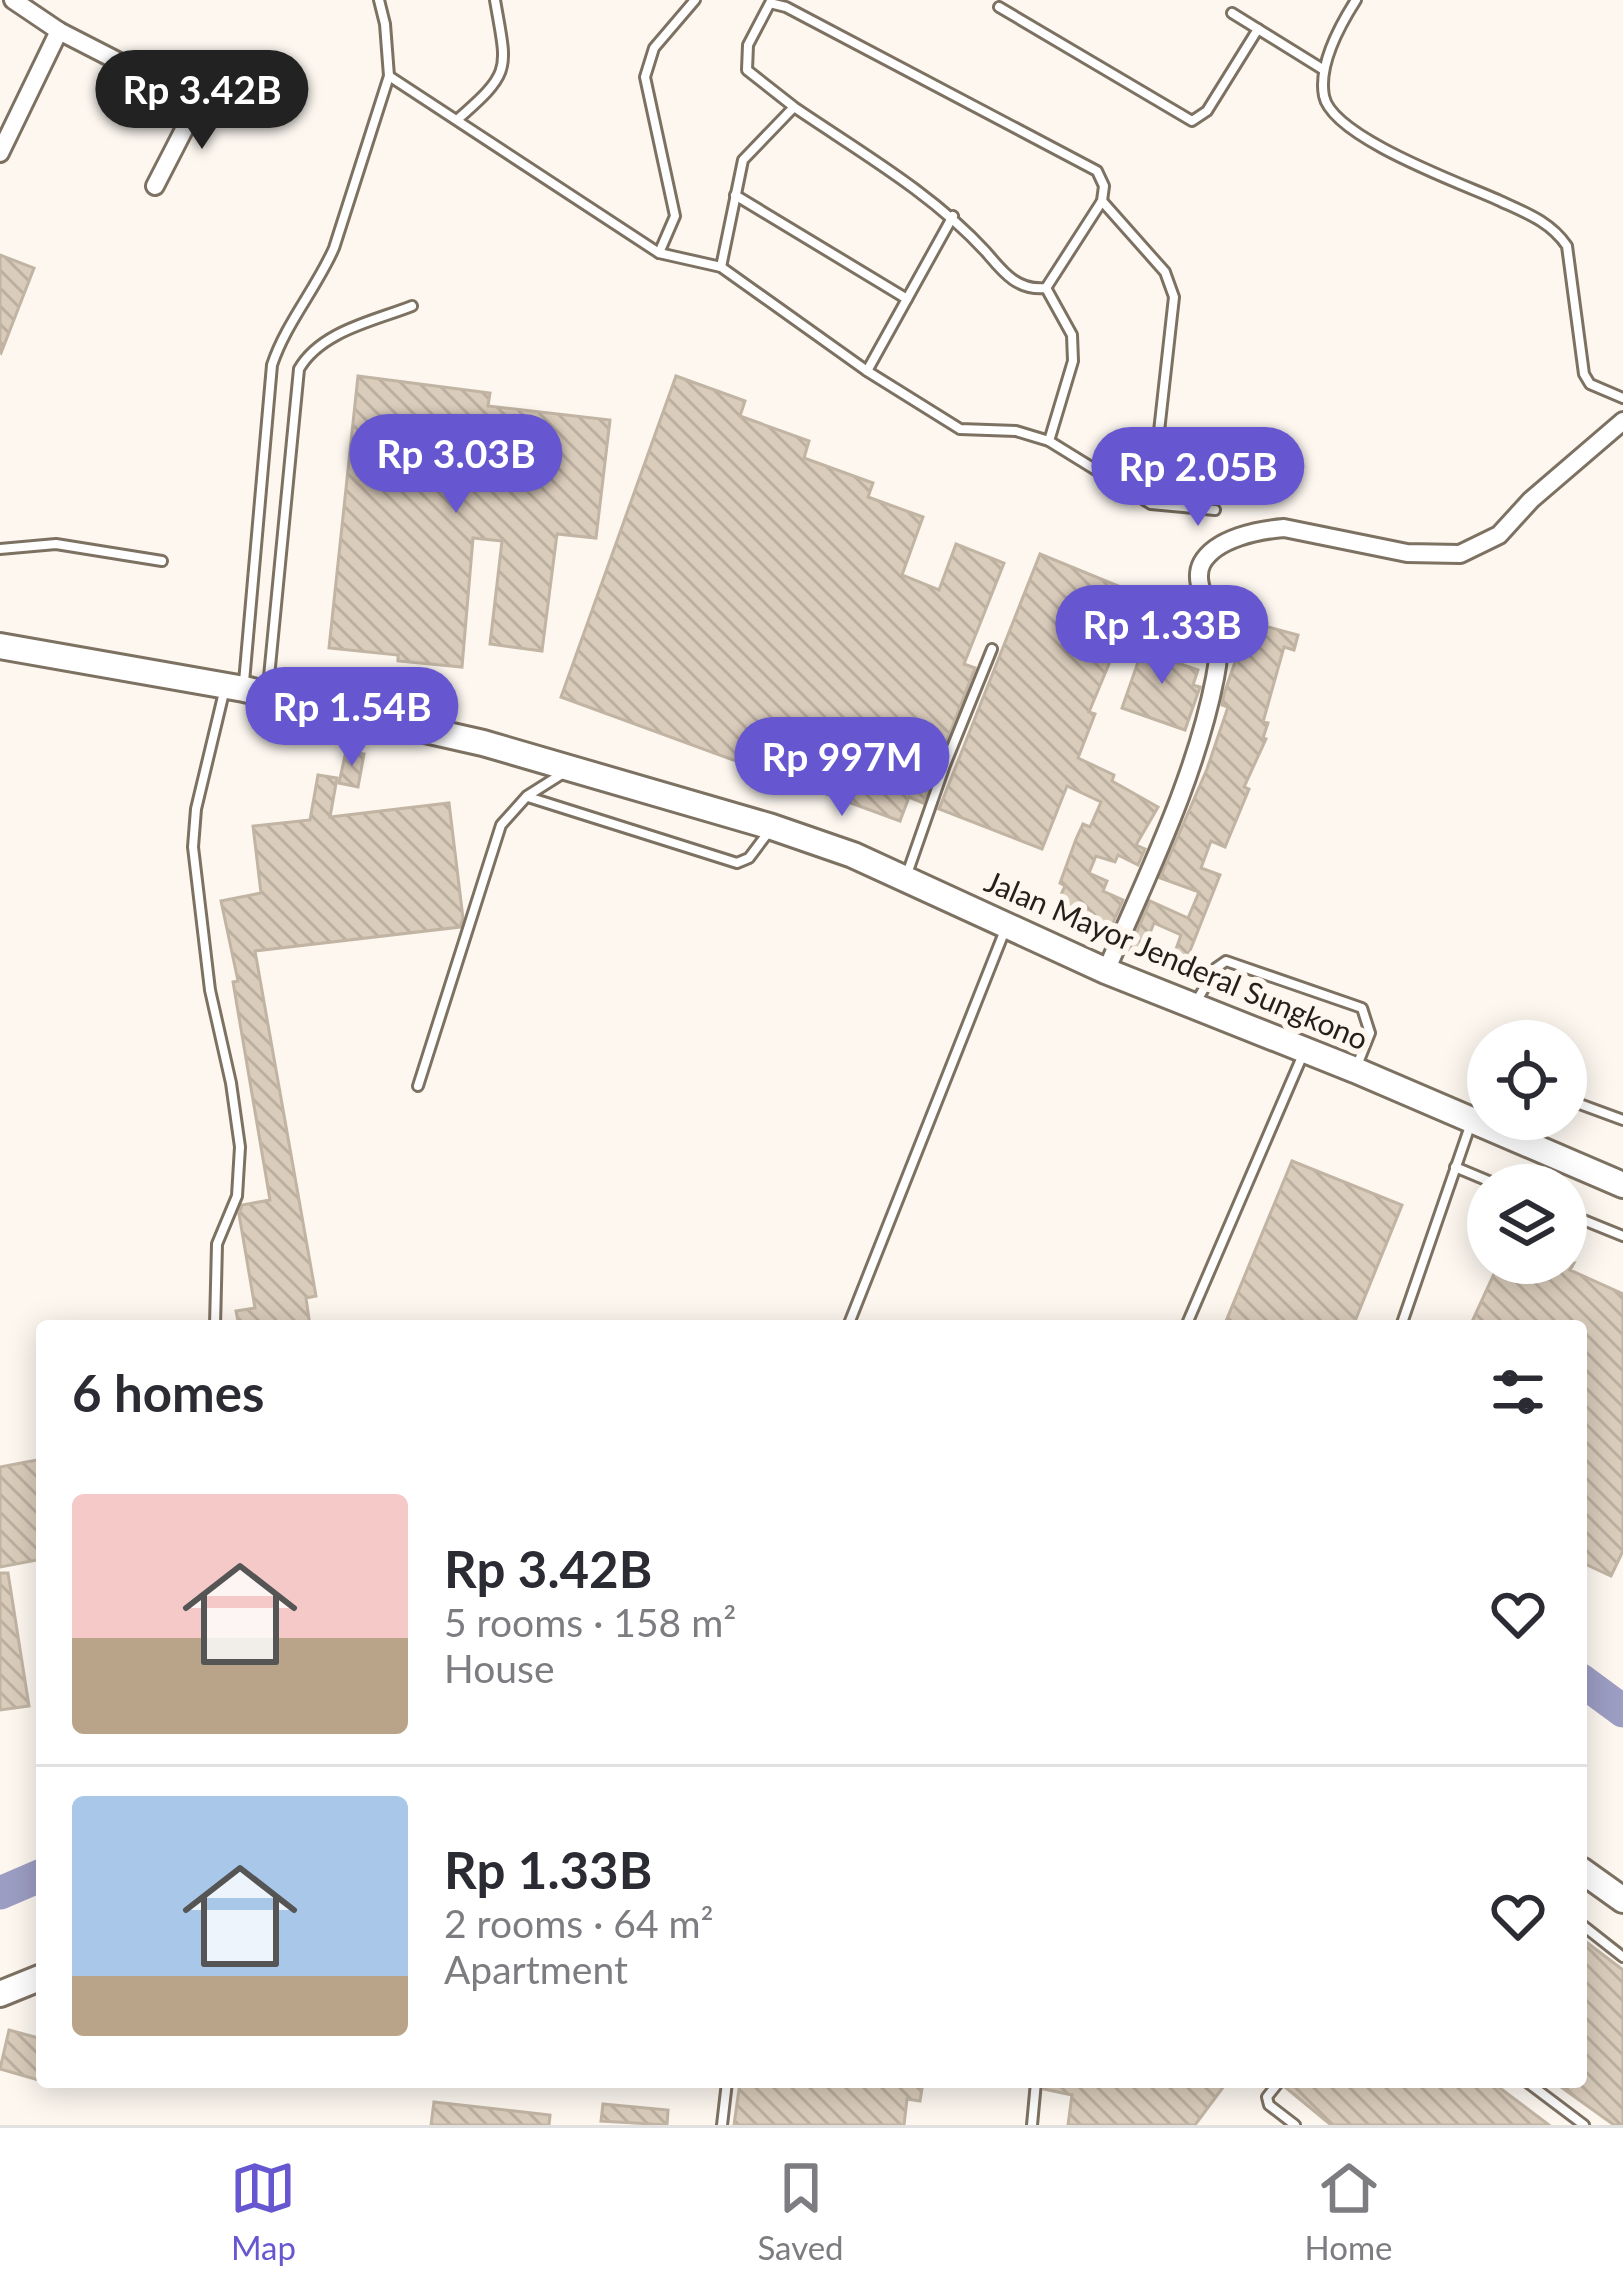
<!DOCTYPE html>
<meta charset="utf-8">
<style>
body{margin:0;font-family:Lato,sans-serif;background:#f2f2f3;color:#2b2b33;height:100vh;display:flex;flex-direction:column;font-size:45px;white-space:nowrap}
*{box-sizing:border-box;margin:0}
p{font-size:39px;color:#7c7c81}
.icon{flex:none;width:66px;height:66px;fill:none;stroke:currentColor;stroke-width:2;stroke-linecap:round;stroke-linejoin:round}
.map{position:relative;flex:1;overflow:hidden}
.drawer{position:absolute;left:36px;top:1320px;width:1551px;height:768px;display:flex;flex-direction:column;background:#fff;border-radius:12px;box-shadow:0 6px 30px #0003}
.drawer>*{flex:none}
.tools{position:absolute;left:1467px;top:1020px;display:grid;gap:24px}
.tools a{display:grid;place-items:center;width:120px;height:120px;border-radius:50%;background:#fff;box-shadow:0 6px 30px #0003;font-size:60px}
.price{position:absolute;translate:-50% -102px;padding:0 27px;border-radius:42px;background:#6657d1;color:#fff;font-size:39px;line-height:78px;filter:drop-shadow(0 3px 6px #0008)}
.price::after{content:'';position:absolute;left:50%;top:72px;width:36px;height:27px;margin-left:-18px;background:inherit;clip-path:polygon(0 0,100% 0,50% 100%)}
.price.on{background:#222;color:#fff}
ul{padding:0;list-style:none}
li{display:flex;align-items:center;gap:36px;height:300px;padding:0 36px}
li+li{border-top:3px solid #e1e1e2}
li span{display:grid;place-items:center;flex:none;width:336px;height:240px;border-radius:12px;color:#555}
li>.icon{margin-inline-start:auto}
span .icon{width:144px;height:144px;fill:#fffc;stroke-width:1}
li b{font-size:51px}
h2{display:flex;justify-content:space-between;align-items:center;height:144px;padding:0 36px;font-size:51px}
.tab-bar{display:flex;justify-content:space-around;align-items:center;height:168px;border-top:3px solid #e1e1e2;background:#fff;font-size:33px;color:#7c7c81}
.tab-bar a{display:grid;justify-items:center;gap:6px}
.tab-bar .on{color:#6657d1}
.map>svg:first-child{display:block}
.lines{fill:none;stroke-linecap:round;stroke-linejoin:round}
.river{stroke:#9c9dc3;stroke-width:33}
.building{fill:url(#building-back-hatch);stroke:#c1b4a3;stroke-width:3;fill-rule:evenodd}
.lane-casing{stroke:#7d7162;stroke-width:14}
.street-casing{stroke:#7d7162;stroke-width:22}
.secondary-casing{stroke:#7d7162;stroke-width:30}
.lane{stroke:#fff;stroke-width:8}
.street{stroke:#fff;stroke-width:16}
.secondary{stroke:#fff;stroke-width:24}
.labels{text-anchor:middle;stroke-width:12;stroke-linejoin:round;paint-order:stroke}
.street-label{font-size:30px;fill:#241f18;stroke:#fdf7f0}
</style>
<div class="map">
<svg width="1623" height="2125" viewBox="0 0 1623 2125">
<defs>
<pattern id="building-back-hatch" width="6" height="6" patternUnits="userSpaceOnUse" patternTransform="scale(3)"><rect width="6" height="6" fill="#daccbb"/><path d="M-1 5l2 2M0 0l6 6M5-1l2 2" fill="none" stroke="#bbafa0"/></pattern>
</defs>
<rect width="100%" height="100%" fill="#fdf7f0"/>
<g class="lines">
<!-- river -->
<g class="river">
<polyline points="1581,1680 1623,1711"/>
<polyline points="0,1893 42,1875"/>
</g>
</g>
<!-- building -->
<g class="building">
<polygon points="0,255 34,268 1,353 0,352"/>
<path d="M 358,376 L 490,393 L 488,406 L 610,420 L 596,538 L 557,534 L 542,651 L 490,644 L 502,541 L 473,538 L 462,667 L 398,661 L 398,655 L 329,648 ZM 416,452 L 484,460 L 481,488 L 413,482 Z"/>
<polygon points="676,376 745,401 740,416 809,441 804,458 873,483 868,497 923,517 902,575 939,590 956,544 1004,563 964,664 975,668 923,803 909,797 900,821 561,697"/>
<polygon points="1040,554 1138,594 1089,712 1095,714 1078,758 1114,775 1112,781 1158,807 1136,845 1145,849 1138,865 1118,855 1115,862 1096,856 1089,873 1107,881 1103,891 1123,900 1108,934 1081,923 1084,915 1057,903 1065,886 1060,883 1076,839 1083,824 1090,827 1101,802 1067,786 1042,849 939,809"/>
<polygon points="1238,619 1298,635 1294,650 1284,647 1263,722 1268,723 1263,738 1266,739 1244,787 1249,789 1240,811 1225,847 1211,841 1201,868 1220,875 1182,971 1170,966 1181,935 1154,923 1141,955 1129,950 1150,901 1188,918 1199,892 1160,878 1207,769 1228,707 1222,705 1224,694 1244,636 1233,632"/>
<polygon points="1145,642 1179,652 1175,662 1198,670 1193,685 1200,687 1185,730 1122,708"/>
<polygon points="346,751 364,754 358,787 339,783"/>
<polygon points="318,775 337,778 330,817 449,803 463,918 460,927 255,951 316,1296 306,1298 310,1326 239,1326 236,1311 255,1308 239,1214 242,1205 270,1200 233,982 238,981 221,901 261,893 253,826 310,820"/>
<polygon points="1292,1161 1402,1205 1353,1326 1224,1326"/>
<polygon points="1499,1263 1574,1263 1570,1270 1623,1294 1623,1551 1611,1576 1581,1562 1581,1326 1470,1326"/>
<polygon points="42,1459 42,1559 0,1567 0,1467"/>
<polygon points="0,1573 8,1573 29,1706 0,1710"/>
<polygon points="1581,1938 1623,1970 1623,2125 1614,2125 1554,2082 1581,2082"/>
<polygon points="9,2030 42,2039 42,2081 0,2069"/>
<polygon points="740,2082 923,2082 920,2101 907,2099 904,2125 734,2125"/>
<polygon points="1045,2082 1227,2082 1195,2125 1068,2125 1072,2095 1044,2089"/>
<polygon points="1287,2082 1492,2082 1549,2125 1331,2125 1285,2087"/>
<polygon points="434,2102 550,2115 549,2125 431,2125"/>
<polygon points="603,2104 668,2110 667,2125 601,2121"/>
</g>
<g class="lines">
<!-- lane casing -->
<g class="lane-casing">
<g id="lane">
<polyline points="379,0 385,24 389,76"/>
<path d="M 1356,0 C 1340,25 1318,65 1324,96 C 1332,137 1460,183 1498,200 C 1524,212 1550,221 1567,246 L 1584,374 L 1590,384 L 1623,398"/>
<polyline points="999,7 1192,121 1207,111 1258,29"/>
<polyline points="1232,13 1324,70"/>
<path d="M 458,119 C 513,71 507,70 495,0"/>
<polyline points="735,195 907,299"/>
<polyline points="1102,201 1165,272 1174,297 1151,503"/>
<polyline points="659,253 675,216 645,77 654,48 695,0"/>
<path d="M 721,267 L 743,160 L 794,107 L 747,70 L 748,45 L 770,3 L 786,7 L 1097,171 L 1104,186 L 1102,201 L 1046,288 C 1017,291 1003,272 986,252 C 932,193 860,152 794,107"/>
<polyline points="1046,288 1072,335 1073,361 1049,441"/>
<polyline points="867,371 953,216"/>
<polyline points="0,549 56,544 162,561"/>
<path d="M 244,682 L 272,365 C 286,323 316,289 334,248 L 389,76 L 659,253 L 721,267 L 867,371 L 960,429 L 1016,431 L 1049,441 L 1151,504 L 1215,510"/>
<path d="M 268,687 L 299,369 C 321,331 374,321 412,306"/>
<polyline points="528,797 737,863 749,858 770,830"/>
<polyline points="906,877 945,765 992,649"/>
<polyline points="1196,1002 1216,968 1226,961 1362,1008 1370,1033 1358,1063"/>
<polyline points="418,1086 501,825 527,796 565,772"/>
<polyline points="1566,1099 1623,1120"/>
<polyline points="1455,1167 1498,1185"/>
<polyline points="1566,1213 1623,1236"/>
<polyline points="215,1326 217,1244 237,1196 240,1147 231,1083 210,990 193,847 196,809 225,688"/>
<polyline points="848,1326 1005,930"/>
<polyline points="1186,1326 1304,1052"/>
<polyline points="1401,1326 1470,1126"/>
<polyline points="1581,1924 1623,1957"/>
<polyline points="1279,2082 1267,2097 1269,2105 1295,2125"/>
<polyline points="1527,2082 1584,2125"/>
<polyline points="722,2125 727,2082"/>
<polyline points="1032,2125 1036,2082"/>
</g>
</g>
<!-- street casing -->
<g class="street-casing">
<g id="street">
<polyline points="13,0 59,31 178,92 190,104 190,118 155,186"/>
<polyline points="0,153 59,31"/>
<path d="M 1106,971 C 1147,875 1195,780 1215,678 C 1219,660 1219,641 1214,623 C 1209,605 1192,582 1202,563 C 1216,538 1259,530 1284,528 L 1407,553 L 1460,554 L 1499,535 L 1531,500 L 1623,421"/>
</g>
</g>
<!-- secondary casing -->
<g class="secondary-casing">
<g id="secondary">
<polyline points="0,646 244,689 483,743 772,827 853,855 1106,971 1355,1070 1623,1185"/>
<polyline points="1581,1870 1623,1900"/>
<polyline points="0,1994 42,1977"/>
</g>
</g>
<!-- lane -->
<use href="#lane" class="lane"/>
<!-- street -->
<use href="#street" class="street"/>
<!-- secondary -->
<use href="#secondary" class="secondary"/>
</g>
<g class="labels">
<!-- street labels -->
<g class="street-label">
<text transform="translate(1176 961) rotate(23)" y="10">Jalan Mayor Jenderal Sungkono</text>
</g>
</g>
</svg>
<div class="tools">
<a><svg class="icon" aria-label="locate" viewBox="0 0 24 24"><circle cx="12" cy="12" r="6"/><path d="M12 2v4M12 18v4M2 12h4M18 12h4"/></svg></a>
<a><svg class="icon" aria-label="layers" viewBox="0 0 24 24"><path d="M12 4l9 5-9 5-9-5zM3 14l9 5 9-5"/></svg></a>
</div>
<b class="price on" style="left:202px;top:152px">Rp 3.42B</b>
<b class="price" style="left:456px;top:516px">Rp 3.03B</b>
<b class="price" style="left:1198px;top:529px">Rp 2.05B</b>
<b class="price" style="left:1162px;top:687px">Rp 1.33B</b>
<b class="price" style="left:352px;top:769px">Rp 1.54B</b>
<b class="price" style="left:842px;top:819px">Rp 997M</b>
<section class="drawer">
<h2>6 homes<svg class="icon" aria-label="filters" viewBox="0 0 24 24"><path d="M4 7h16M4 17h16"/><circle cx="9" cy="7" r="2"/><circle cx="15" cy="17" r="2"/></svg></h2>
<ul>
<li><span style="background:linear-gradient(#f6c9c9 60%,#b9a48a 0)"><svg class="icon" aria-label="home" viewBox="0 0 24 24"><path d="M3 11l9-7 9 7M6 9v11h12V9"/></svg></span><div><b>Rp 3.42B</b><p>5 rooms · 158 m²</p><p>House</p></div><svg class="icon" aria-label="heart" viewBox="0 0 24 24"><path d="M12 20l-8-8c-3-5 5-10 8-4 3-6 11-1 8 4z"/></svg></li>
<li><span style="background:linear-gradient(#a9c7e8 75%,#b9a48a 0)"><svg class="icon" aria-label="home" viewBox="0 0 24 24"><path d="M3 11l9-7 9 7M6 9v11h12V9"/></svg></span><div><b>Rp 1.33B</b><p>2 rooms · 64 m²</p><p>Apartment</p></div><svg class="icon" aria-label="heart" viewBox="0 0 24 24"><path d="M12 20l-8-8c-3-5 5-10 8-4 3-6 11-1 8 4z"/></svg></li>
</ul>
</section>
</div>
<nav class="tab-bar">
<a class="on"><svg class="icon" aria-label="map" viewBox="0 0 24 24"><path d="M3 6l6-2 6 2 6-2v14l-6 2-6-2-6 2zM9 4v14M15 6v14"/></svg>Map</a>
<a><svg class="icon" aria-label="saved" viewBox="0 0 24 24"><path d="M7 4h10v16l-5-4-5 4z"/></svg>Saved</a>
<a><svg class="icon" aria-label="home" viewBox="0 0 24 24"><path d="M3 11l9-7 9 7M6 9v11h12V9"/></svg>Home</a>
</nav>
